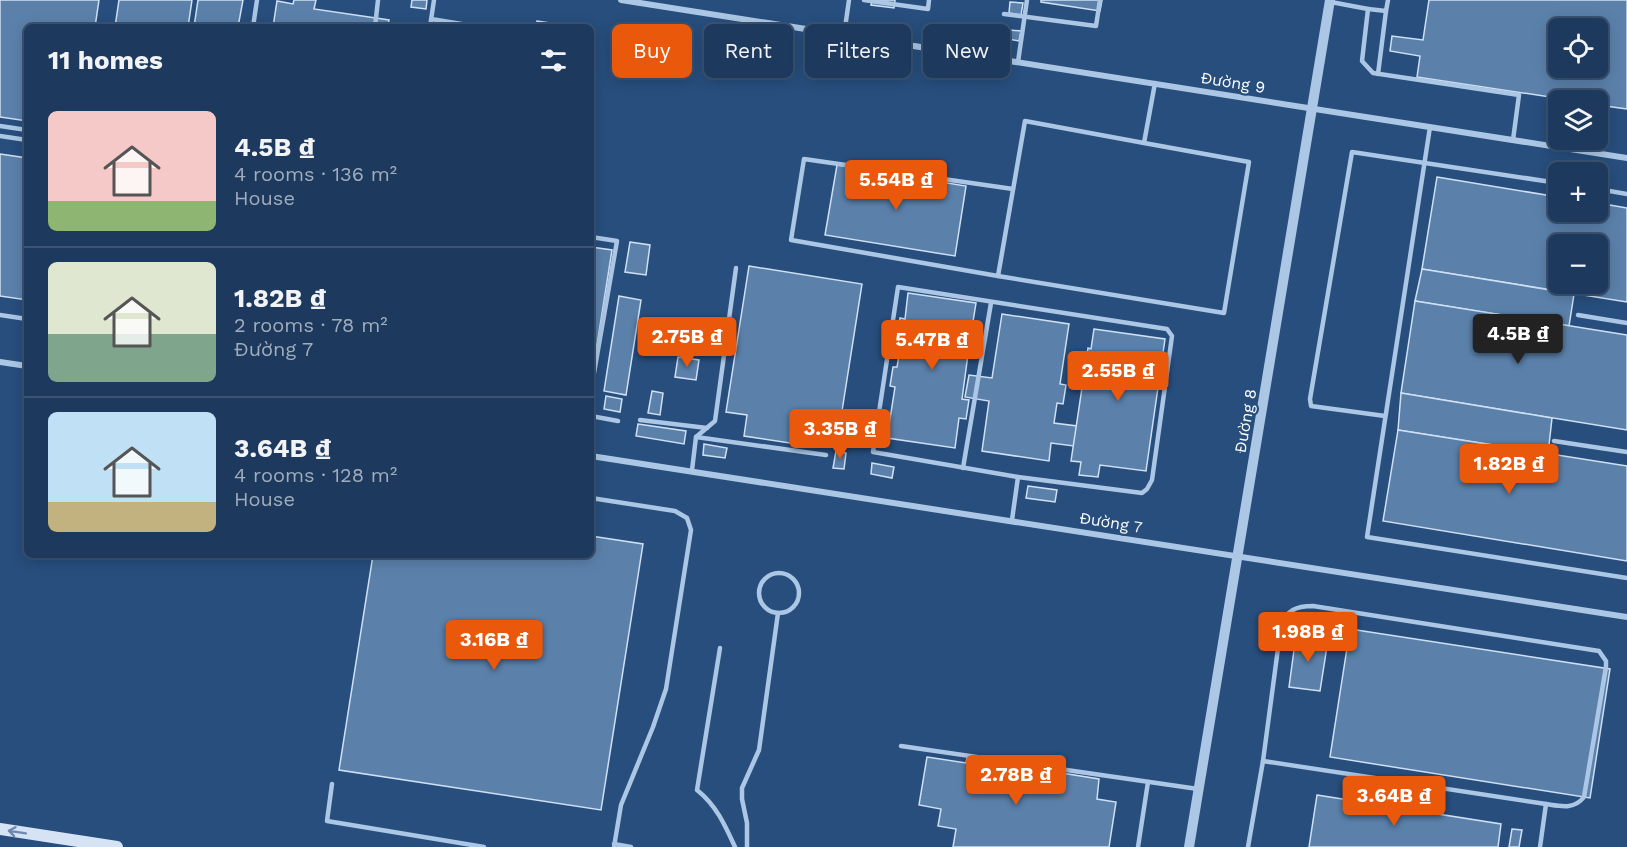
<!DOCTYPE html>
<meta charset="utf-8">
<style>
body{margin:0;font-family:"Work Sans",sans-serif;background:#254164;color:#f1f3f6;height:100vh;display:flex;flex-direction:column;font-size:22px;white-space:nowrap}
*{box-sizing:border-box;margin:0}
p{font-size:20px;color:#a0adbc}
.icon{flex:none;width:33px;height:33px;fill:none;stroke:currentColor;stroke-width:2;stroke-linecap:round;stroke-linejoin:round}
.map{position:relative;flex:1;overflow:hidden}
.panel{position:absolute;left:24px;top:24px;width:570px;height:534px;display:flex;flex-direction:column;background:#1d3a5e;border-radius:9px;box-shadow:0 3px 15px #0003,0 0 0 2px #3b5473}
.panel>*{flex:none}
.top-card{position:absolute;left:612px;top:24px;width:570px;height:54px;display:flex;gap:12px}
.controls{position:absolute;left:1548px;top:18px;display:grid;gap:12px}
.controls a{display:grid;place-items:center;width:60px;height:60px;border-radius:9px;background:#1d3a5e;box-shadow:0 3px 15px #0003,0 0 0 2px #3b5473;font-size:30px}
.price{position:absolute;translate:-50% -51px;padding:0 14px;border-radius:6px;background:#ea580c;color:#fff;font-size:20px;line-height:39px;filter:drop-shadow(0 2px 3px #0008)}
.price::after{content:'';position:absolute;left:50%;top:36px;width:18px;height:14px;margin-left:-9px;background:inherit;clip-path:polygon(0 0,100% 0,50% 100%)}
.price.on{background:#222;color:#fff}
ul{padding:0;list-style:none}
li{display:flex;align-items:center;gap:18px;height:150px;padding:0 24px}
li+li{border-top:2px solid #3b5473}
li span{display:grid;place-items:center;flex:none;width:168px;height:120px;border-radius:9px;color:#555}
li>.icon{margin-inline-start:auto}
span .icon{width:72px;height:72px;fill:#fffc;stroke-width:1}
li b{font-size:26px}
h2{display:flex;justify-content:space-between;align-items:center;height:72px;padding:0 24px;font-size:26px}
.pill{padding:0 21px;border-radius:9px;background:#1d3a5e;box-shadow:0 3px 15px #0003,0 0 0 2px #3b5473;font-size:21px;line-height:54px}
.pill.on{background:#ea580c;color:#fff}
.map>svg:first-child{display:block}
.building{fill:#5b81ab;stroke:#cfe0f4;stroke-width:1.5;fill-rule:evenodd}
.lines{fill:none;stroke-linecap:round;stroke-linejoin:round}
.service{stroke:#acc7e5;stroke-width:4.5}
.minor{stroke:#acc7e5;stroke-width:6}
.tertiary{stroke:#acc7e5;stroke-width:10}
.secondary{stroke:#d5e3f5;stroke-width:12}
.oneway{stroke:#6d8aad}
.labels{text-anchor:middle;stroke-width:4.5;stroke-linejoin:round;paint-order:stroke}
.street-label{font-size:16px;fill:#fff;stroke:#274e7d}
</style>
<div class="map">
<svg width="1627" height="847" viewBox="0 0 1627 847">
<rect width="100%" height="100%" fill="#274e7d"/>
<!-- building -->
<g class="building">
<polygon points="0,0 99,0 95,27 27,27 27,121 0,117"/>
<polygon points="119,0 192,0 188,27 115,27"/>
<polygon points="198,0 243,0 238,27 194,27"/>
<polygon points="294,0 316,0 314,9 389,20 388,27 273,27 277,1 293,4"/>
<polygon points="412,0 427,0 426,9 411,7"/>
<polygon points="872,0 895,0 894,8 871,5"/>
<polygon points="1041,0 1102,0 1100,11 1041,2"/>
<path d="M 1429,0 L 1627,0 L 1627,109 L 1598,105 L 1598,100 L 1570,100 L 1417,77 L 1420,56 L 1390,51 L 1392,36 L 1423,40 ZM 1558,28 L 1598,28 L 1598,68 L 1558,68 Z"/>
<polygon points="1010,2 1023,3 1021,15 1009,13"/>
<polygon points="537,21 557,24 556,27 536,27"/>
<polygon points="1009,30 1021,31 1019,41 1007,39"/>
<polygon points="0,154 27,158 27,300 0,296"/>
<polygon points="837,165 966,186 955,256 825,235"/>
<path d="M 1437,177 L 1558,197 L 1558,212 L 1598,212 L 1598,203 L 1627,208 L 1627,302 L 1422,269 ZM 1558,244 L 1598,244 L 1598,284 L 1558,284 Z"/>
<polygon points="630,242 650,245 646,275 625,272"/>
<polygon points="591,247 612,250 591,383"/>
<polygon points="749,266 862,284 839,430 820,427 816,447 744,436 747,415 726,412"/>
<polygon points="1422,269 1574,294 1569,326 1415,301"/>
<polygon points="908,293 976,303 972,328 976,329 973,348 969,347 962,399 969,400 966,419 959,418 955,448 887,438 895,387 890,386 893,367 897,367 902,337 898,336 900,318 905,319"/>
<polygon points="619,296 641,300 626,395 604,391"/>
<polygon points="1415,301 1627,335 1627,430 1401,393"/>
<polygon points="1002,314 1069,324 1060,384 1066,385 1063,404 1057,403 1054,423 1077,426 1074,446 1051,443 1049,461 982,451 989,401 965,397 969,375 992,378"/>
<polygon points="1094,329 1165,339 1146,471 1100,465 1098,477 1079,475 1081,462 1071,461 1088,348 1091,349"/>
<polygon points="678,357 699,360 696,380 675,377"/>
<polygon points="652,391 663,393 660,415 648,413"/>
<polygon points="1401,393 1552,418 1548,454 1398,430"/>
<polygon points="606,396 622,399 620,412 604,409"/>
<polygon points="638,424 686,431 684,444 636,436"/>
<polygon points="1398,430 1627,466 1627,561 1383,521"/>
<polygon points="704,444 727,448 725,458 703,455"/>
<polygon points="836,451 846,453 844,469 833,468"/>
<polygon points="872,463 894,467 892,478 871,474"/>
<polygon points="1028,486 1057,490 1055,502 1026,498"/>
<polygon points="591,536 643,544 601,810 339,770 373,555 591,555"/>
<polygon points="1350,629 1610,669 1590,798 1330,757"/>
<polygon points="1296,635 1328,640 1320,691 1289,687"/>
<polygon points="927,757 966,763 967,758 1099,779 1097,799 1116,802 1109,847 953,847 956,829 938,826 941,809 919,805"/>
<polygon points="1317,795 1501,824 1498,847 1309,847"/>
<polygon points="1512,829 1522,830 1519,847 1509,847"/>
</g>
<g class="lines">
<!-- service -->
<g class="service">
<polyline points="864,0 928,9 929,0"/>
<polyline points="1331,2 1368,9 1362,61 1373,73 1519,95 1513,140"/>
<polyline points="1368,9 1386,11 1388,0"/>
<polyline points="1004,14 1096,26 1100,0"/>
<polyline points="431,19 480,27"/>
<polyline points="253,27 257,0"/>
<polyline points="375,27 378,0"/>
<polyline points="430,27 434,0"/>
<polyline points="844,35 849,0"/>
<polyline points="1018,62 1027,0"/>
<polyline points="1378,74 1386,11"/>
<polyline points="0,126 27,130"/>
<polyline points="1430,127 1367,537 1627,578"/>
<polyline points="0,136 27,140"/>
<polyline points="1144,143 1249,162 1224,313 998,276 1025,121 1144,143 1155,83"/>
<polyline points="1598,189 1627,194"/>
<polyline points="591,237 617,241 591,390"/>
<polyline points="998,276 791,240 804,159 1013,189"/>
<polygon points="898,287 1167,329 1172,336 1152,480 1147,489 1142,493 1018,477 873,452"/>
<polyline points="24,293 27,270"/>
<polyline points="0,315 27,319"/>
<polyline points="1578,315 1627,323"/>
<polyline points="591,416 618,421"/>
<polyline points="1385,416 1311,406 1310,399 1352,152 1558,183"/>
<polyline points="640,420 707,428"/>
<polyline points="696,437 826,455"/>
<polyline points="1554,441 1627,452"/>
<polyline points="963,468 991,303"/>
<polyline points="692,470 696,437 715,421 736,268"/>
<polyline points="591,498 675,511 687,518 691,530 666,689 653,727 621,805 614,847"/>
<polyline points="1012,520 1018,477"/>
<circle cx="779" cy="593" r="20"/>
<path d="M 720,648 L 697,790 C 716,805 725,825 735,847"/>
<polyline points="901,746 1198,789"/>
<path d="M 1263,761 L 1281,626 C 1287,610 1296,606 1313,606 L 1599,651 L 1606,661 L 1606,667 L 1584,797 C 1574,810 1560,806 1546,804"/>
<polyline points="332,784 327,821 484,847"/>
<polyline points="614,844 631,847"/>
<polyline points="747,847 747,823 742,799 742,788 759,750 778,613"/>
<polyline points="1138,847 1148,782"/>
<polyline points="1248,847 1263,761 1546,804 1540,847"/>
</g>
<!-- minor -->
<g class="minor">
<polyline points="621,0 1627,158"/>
<polyline points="0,362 27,366"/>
<polyline points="591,456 1627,617"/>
</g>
<!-- tertiary -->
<polyline class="tertiary" points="1189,847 1330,0"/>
<!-- secondary -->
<polyline class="secondary" points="0,829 117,847"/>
</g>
<!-- one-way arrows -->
<defs><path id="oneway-shaft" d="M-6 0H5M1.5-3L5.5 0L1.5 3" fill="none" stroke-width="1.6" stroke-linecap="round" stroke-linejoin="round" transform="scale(1.5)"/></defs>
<use class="oneway" href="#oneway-shaft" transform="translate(17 832) rotate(-171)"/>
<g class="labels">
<!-- street labels -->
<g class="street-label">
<text transform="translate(1233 82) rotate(9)" y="6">Đường 9</text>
<text transform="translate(1245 421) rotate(-80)" y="6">Đường 8</text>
<text transform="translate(1111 522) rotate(9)" y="6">Đường 7</text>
</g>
</g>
</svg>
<div class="controls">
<a><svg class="icon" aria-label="locate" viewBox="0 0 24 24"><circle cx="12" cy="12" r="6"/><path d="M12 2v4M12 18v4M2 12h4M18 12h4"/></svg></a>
<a><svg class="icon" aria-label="layers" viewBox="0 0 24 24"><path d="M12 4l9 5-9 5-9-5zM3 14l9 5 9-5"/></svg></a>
<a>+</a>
<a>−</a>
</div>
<b class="price" style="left:896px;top:211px">5.54B ₫</b>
<b class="price on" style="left:1518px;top:365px">4.5B ₫</b>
<b class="price" style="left:687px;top:368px">2.75B ₫</b>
<b class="price" style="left:932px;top:371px">5.47B ₫</b>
<b class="price" style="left:1118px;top:402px">2.55B ₫</b>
<b class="price" style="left:840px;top:460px">3.35B ₫</b>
<b class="price" style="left:1509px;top:495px">1.82B ₫</b>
<b class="price" style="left:1308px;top:663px">1.98B ₫</b>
<b class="price" style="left:494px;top:671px">3.16B ₫</b>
<b class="price" style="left:1016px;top:806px">2.78B ₫</b>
<b class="price" style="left:1394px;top:827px">3.64B ₫</b>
<div class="top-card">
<a class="pill on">Buy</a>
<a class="pill">Rent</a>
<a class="pill">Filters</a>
<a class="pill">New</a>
</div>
<section class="panel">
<h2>11 homes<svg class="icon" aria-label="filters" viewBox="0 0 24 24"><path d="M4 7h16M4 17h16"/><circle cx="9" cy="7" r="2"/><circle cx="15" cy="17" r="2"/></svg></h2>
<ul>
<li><span style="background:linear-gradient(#f6c9c9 75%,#8fb573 0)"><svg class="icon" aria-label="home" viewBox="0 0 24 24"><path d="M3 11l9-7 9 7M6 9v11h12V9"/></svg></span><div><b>4.5B ₫</b><p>4 rooms · 136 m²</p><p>House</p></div></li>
<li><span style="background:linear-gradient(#dfe7d0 60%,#7fa58c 0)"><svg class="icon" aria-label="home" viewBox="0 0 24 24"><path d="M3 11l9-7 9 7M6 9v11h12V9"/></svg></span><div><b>1.82B ₫</b><p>2 rooms · 78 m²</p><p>Đường 7</p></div></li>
<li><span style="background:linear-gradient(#bfe0f5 75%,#c2b280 0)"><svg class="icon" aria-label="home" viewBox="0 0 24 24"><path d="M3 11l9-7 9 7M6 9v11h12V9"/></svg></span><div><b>3.64B ₫</b><p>4 rooms · 128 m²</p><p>House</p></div></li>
</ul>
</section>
</div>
